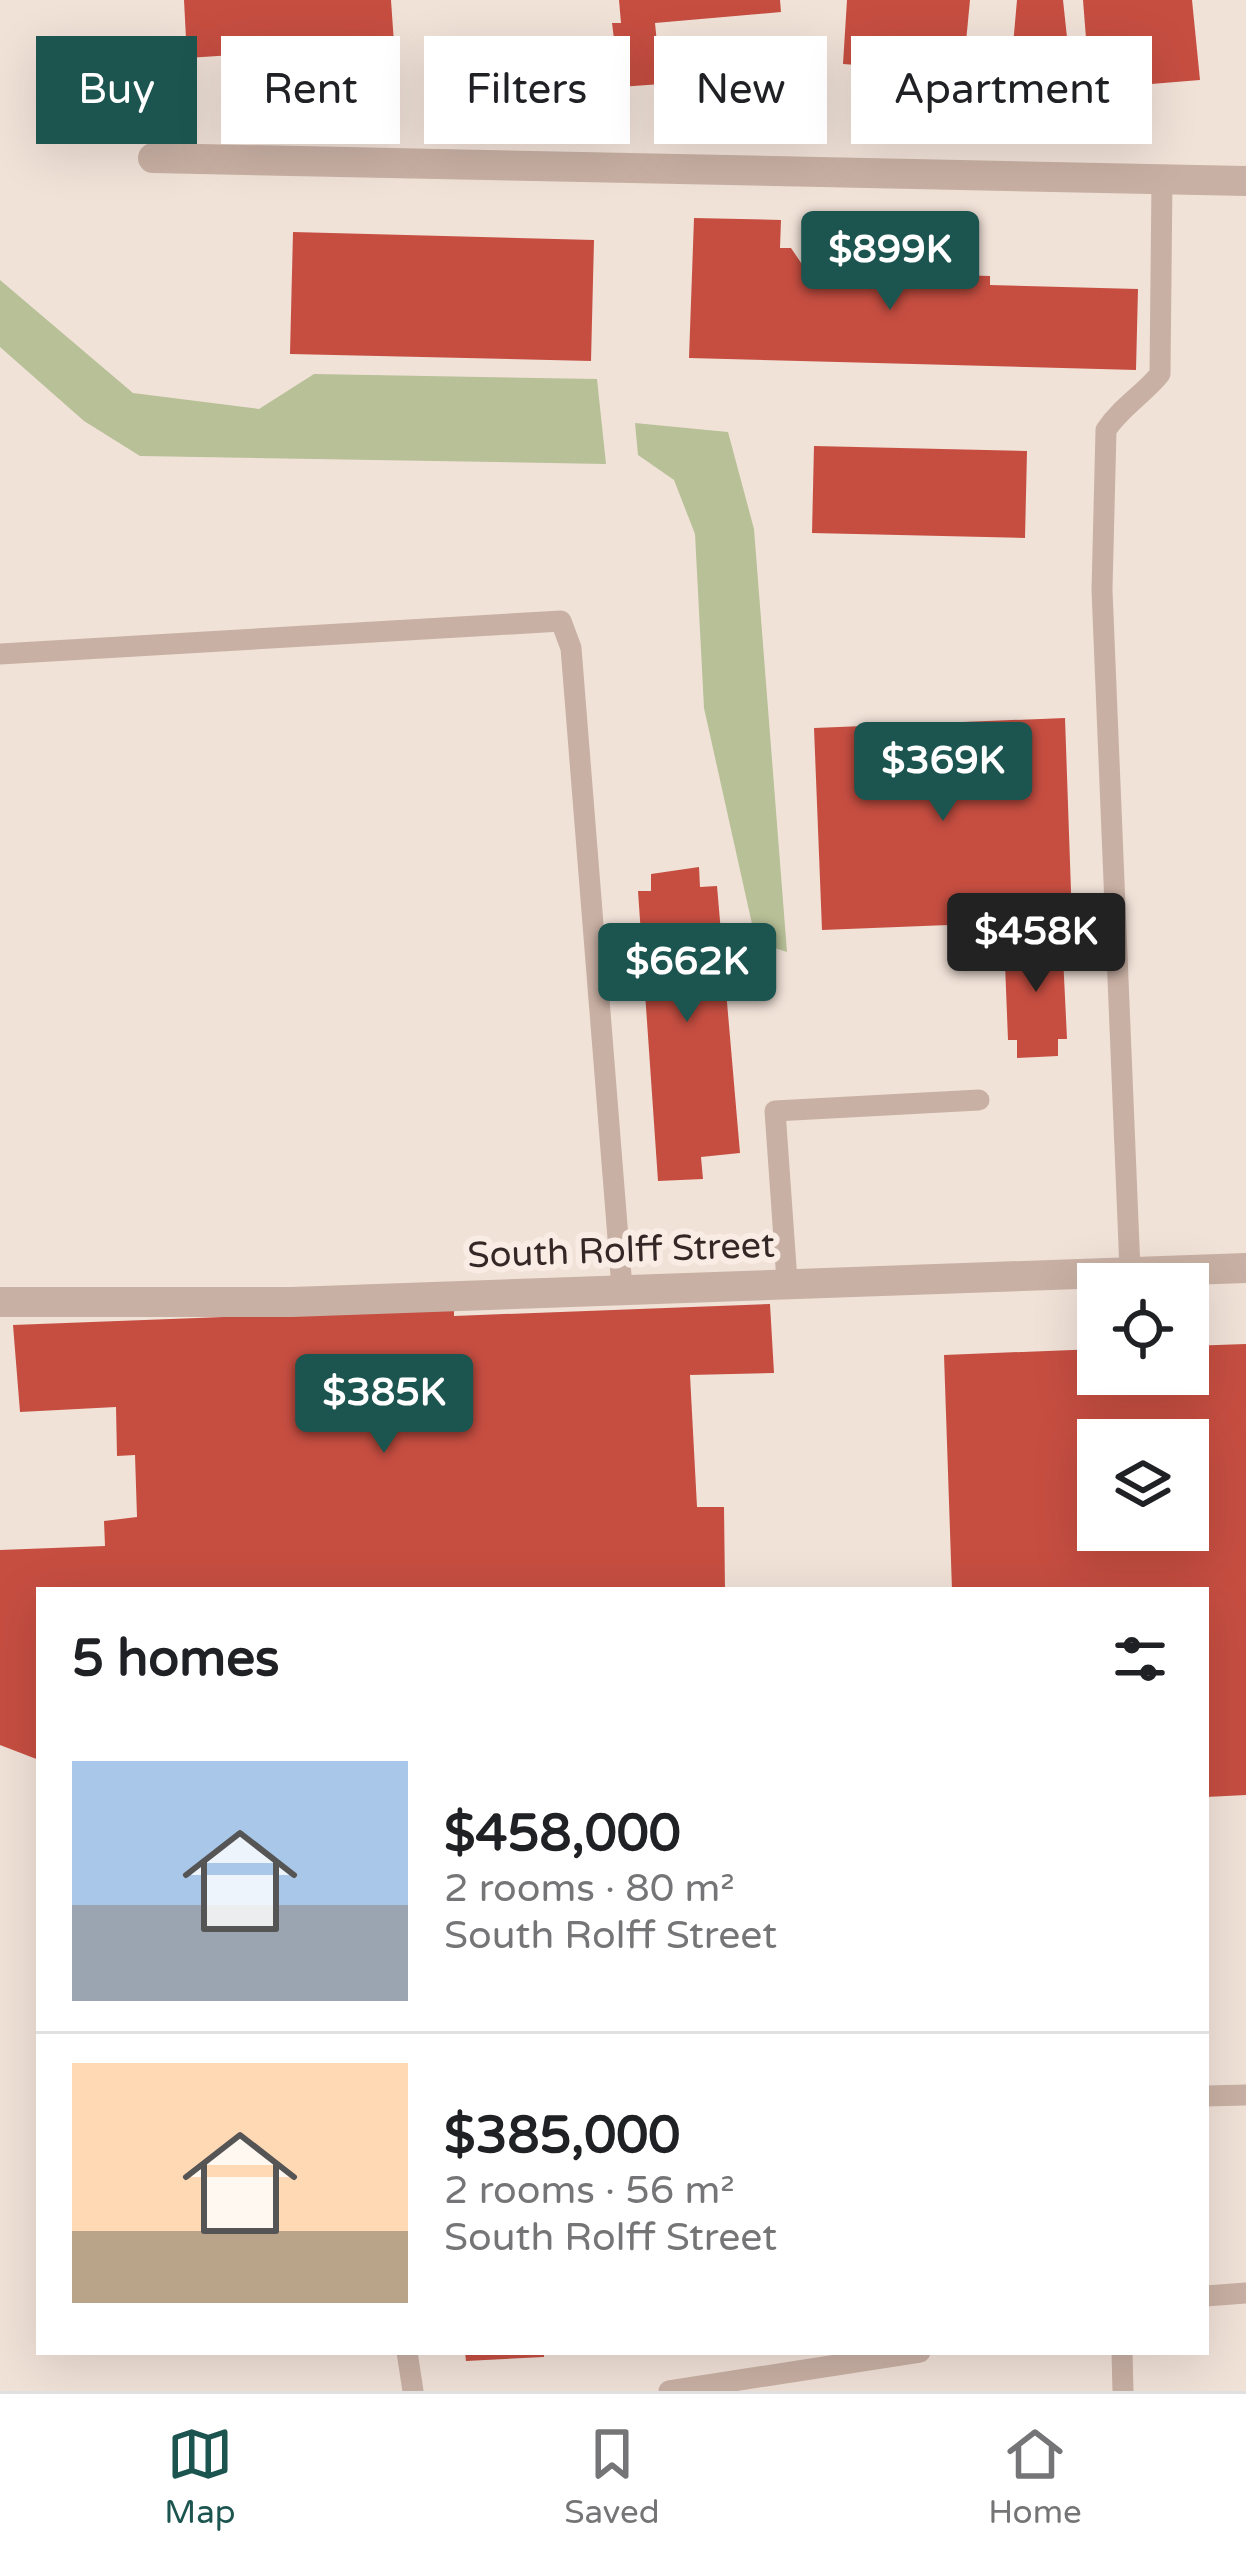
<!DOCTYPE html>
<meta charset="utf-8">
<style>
body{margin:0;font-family:"Varela Round",sans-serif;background:#f2f2f2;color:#202124;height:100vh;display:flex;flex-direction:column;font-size:45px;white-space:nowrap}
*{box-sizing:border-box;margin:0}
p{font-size:39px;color:#757577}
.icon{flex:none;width:66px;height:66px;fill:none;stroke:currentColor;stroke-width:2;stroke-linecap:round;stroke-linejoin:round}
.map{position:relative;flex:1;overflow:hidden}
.panel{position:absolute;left:36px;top:1587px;width:1173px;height:768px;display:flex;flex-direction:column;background:#fff;border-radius:0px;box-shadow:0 12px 48px #0002}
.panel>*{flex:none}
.top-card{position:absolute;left:36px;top:36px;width:1176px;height:108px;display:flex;gap:24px}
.controls{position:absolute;left:1077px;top:1263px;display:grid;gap:24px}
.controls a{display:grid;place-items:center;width:132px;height:132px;border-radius:0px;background:#fff;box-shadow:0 12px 48px #0002;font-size:60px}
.price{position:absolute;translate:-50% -102px;padding:0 27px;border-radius:12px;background:#1c5550;color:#fff;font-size:39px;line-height:78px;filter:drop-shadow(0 3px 6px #0008)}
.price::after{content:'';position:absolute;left:50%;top:72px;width:36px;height:27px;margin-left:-18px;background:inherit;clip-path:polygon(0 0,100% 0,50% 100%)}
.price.current{background:#222;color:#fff}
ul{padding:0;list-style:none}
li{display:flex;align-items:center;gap:36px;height:300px;padding:0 36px}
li+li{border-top:3px solid #e0e0e0}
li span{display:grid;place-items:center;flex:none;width:336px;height:240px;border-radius:0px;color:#555}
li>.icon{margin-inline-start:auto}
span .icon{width:144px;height:144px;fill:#fffc;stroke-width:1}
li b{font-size:51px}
h2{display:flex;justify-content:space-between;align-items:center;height:144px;padding:0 36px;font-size:51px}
.chip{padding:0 42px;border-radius:0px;background:#fff;box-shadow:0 12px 48px #0002;font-size:42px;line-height:108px}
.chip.current{background:#1c5550;color:#fff}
.tab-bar{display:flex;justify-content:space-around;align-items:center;height:168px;border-top:3px solid #e0e0e0;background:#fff;font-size:33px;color:#757577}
.tab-bar a{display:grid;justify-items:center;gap:6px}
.tab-bar .current{color:#1c5550}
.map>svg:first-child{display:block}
.green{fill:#b8c098}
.building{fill:#c64e41;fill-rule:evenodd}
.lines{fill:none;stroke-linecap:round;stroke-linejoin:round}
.lane{stroke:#c9b0a4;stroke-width:21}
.street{stroke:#c9b0a4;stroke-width:30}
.labels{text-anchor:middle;stroke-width:12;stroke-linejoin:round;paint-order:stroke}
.street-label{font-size:36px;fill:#342826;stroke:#f9ece4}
</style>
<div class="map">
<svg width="1246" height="2391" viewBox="0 0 1246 2391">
<rect width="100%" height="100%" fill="#f1e2d8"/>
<!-- green -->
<g class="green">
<polygon points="0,280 133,393 259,409 314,374 597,379 606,464 140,456 84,421 0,347"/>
<polygon points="635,423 728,432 754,529 787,952 756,942 704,708 695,534 674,480 638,455"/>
</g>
<!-- building -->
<g class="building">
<polygon points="184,0 391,0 395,58 311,63 310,50 187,58"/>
<polygon points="619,0 780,0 781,12 655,23 661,84 620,87 612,23 621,23"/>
<polygon points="847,0 970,0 963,73 843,64"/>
<polygon points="1017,0 1063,0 1072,84 1010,79"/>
<polygon points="1083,0 1192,0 1200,80 1090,89"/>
<polygon points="694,218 781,220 780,248 791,248 812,279 956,284 957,275 990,276 990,285 1138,289 1136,370 689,358"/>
<polygon points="293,232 594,240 591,361 290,354"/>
<polygon points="814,446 1027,451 1025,538 812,533"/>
<polygon points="1065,718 1072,920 822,930 814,728"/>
<polygon points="699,867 700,887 717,886 740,1153 701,1157 703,1179 658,1181 638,891 651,891 651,874"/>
<polygon points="1062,935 1067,1039 1058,1039 1058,1056 1017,1058 1017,1040 1008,1040 1004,938"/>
<polygon points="770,1304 774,1373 690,1375 697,1507 724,1507 725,1590 39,1590 39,1760 0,1745 0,1550 105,1546 104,1521 137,1517 135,1455 117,1456 116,1407 20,1412 13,1325 454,1308 454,1316"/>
<path d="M 1246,1344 L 1246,1795 L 1206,1797 L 1206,1590 L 952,1590 L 944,1355 L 1098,1349 L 1098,1374 L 1188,1374 L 1188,1346 ZM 1098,1440 L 1188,1440 L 1188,1530 L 1098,1530 Z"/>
<polygon points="465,2352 544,2352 544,2357 466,2361"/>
</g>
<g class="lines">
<!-- lane -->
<g class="lane">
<polyline points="0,654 561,621 571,648 622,1288"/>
<path d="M 1130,1270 L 1102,590 L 1106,430 C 1121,407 1143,395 1160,374 L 1162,178"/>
<polyline points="787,1281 775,1111 979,1100"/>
<polyline points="1206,2096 1246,2095"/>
<polyline points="1206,2296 1246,2293"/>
<polyline points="407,2352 413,2391"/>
<polyline points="1122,2352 1123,2391"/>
<polyline points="669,2391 920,2352"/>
</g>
<!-- street -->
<g class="street">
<polyline points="153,158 1246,181"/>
<polyline points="0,1302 292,1302 1246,1268"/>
</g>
</g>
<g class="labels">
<!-- street labels -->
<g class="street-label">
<text transform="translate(621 1249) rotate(-2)" y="13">South Rolff Street</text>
</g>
</g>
</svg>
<div class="controls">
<a><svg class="icon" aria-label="locate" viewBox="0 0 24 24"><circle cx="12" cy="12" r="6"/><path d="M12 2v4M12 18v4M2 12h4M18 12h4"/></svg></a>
<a><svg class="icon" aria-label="layers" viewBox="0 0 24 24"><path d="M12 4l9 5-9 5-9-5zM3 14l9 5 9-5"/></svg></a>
</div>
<b class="price" style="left:890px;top:313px">$899K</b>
<b class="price" style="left:943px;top:824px">$369K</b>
<b class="price current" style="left:1036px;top:995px">$458K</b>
<b class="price" style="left:687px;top:1025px">$662K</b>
<b class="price" style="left:384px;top:1456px">$385K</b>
<div class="top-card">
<a class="chip current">Buy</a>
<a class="chip">Rent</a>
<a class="chip">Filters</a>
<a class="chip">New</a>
<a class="chip">Apartment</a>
</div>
<section class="panel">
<h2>5 homes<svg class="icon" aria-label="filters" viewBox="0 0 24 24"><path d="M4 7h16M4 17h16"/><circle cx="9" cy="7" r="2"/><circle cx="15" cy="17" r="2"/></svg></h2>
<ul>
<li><span style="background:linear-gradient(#a9c7e8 60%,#9aa5b1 0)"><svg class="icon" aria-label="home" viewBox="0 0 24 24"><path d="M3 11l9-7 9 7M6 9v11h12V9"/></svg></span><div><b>$458,000</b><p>2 rooms · 80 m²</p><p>South Rolff Street</p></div></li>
<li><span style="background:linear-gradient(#ffd9b3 70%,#b9a48a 0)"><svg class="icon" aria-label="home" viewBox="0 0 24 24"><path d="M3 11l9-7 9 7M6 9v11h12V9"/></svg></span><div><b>$385,000</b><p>2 rooms · 56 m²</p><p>South Rolff Street</p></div></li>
</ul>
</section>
</div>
<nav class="tab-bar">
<a class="current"><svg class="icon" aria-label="map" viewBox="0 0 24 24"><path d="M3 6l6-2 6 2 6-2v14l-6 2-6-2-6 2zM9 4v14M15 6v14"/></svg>Map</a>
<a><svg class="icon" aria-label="saved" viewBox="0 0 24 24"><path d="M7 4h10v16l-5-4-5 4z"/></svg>Saved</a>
<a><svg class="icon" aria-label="home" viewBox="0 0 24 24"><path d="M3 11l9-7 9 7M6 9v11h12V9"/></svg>Home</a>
</nav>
